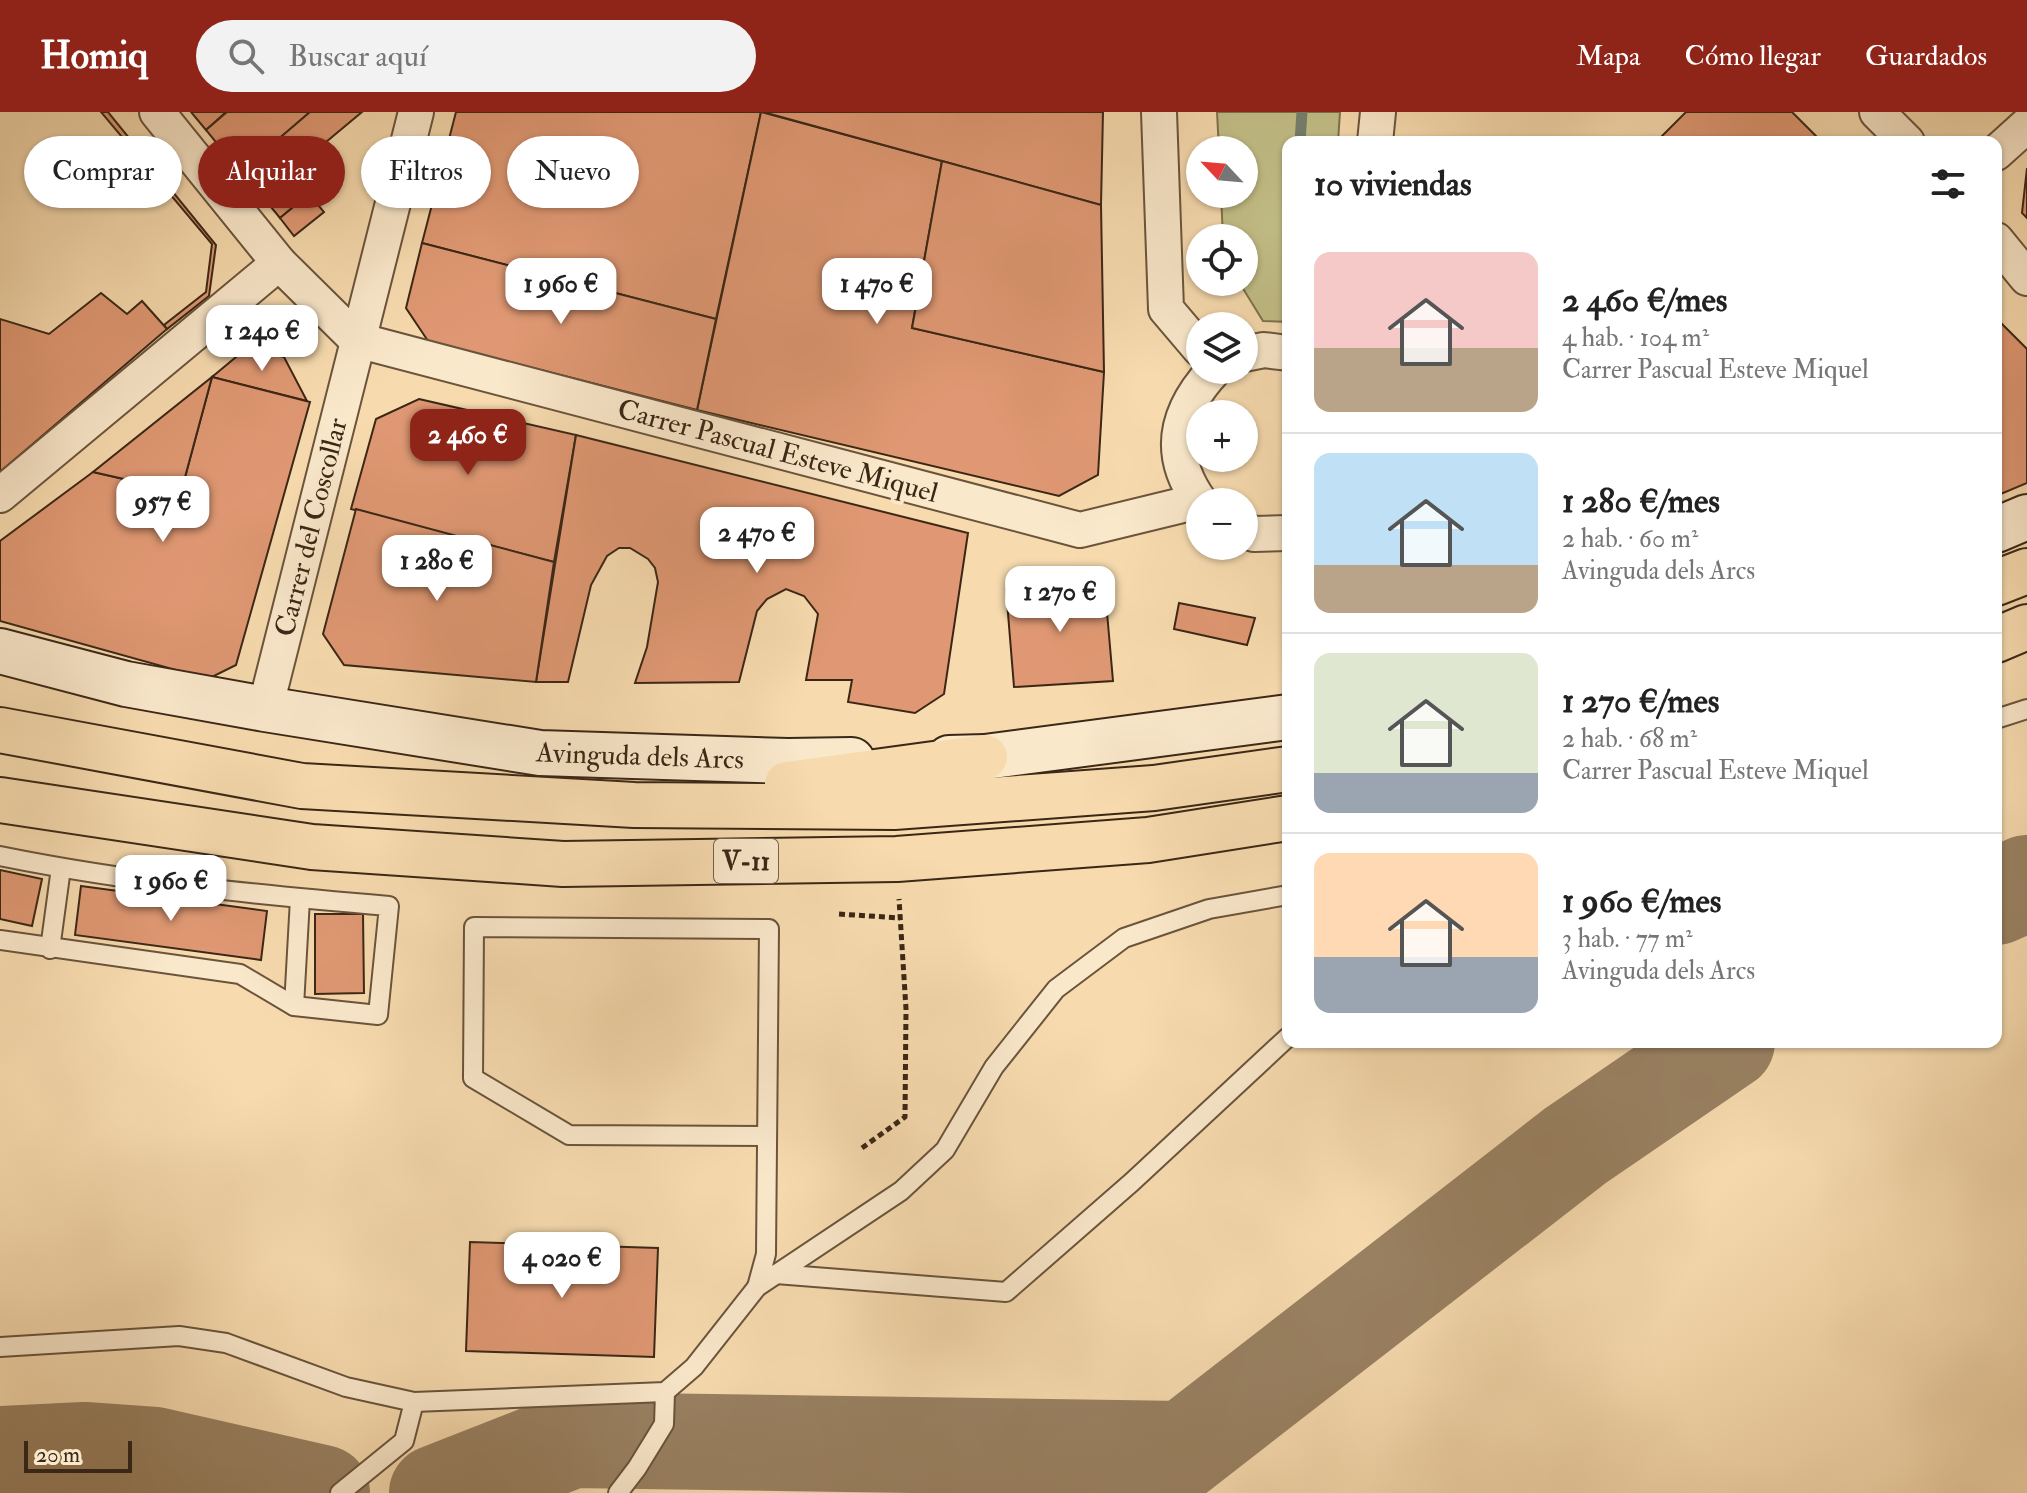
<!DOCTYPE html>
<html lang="es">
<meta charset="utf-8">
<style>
body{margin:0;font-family:"IM FELL Double Pica",serif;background:#f2f2f2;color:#222;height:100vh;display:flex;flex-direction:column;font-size:30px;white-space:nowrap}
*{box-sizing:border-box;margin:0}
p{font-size:26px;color:#767676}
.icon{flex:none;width:44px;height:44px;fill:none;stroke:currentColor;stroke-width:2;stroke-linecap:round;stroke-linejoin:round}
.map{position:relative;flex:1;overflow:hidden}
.details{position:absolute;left:1282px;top:24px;width:720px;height:912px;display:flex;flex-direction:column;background:#fff;border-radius:16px;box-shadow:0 2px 6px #0004}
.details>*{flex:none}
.guide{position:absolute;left:24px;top:24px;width:760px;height:72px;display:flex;gap:16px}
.needle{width:52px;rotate:296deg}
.fabs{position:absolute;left:1186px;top:24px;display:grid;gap:16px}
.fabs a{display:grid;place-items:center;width:72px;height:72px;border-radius:50%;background:#fff;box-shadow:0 2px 6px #0004;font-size:40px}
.scale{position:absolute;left:24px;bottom:20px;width:108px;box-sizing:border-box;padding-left:8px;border:4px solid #3b2716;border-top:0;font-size:22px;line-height:28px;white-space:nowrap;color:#3b2716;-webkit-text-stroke:6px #fae8cb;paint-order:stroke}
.price{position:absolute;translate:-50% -68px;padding:0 18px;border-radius:16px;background:#fff;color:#222;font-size:26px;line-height:52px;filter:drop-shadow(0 2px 4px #0008)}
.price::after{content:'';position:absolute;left:50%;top:48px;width:24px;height:18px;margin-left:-12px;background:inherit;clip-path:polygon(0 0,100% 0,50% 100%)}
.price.selected{background:#8f2418;color:#fff}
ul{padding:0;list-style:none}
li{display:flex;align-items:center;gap:24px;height:200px;padding:0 32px}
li+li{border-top:2px solid #e0e0e0}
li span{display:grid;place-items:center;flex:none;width:224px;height:160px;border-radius:16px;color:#555}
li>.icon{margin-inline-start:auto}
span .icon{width:96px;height:96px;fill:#fffc;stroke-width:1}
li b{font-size:34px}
h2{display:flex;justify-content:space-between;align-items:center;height:96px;padding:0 32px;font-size:34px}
.chip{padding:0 28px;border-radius:36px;background:#fff;box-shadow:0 2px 6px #0004;font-size:28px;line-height:72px}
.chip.selected{background:#8f2418;color:#fff}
header{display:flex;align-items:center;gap:48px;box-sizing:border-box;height:112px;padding:0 40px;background:#8f2418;color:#fff}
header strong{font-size:38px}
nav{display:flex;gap:44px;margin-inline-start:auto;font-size:28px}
.search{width:560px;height:72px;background:#f2f2f2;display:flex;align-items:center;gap:20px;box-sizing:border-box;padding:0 28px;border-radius:44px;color:#767676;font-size:30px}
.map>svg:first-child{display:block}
.green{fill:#c2be87;stroke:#7e724e;stroke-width:2}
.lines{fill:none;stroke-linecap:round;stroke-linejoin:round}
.stream{stroke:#76806e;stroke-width:11}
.taxiway{stroke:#998162;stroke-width:96}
.building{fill:#df9873;stroke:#3b2716;stroke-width:2}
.lane-casing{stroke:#6a543c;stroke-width:22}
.street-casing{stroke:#6a543c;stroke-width:38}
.secondary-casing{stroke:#3b2716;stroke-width:48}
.highway-casing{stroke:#3b2716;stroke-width:48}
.path{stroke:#3b2716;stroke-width:5;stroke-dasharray:6 4;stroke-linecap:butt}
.lane{stroke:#fae8cb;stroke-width:18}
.street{stroke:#fae8cb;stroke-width:34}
.secondary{stroke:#fae8cb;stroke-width:44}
.highway{stroke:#f7dbaf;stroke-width:44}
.labels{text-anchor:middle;stroke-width:7;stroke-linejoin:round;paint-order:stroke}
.shield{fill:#fae8cb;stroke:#74614c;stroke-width:2}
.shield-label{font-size:26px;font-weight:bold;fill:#3b2716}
.street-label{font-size:28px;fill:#3b2716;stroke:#fae8cb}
</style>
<header>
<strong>Homiq</strong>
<div class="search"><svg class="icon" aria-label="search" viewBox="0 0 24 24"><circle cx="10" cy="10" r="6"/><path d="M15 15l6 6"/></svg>Buscar aquí</div>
<nav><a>Mapa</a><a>Cómo llegar</a><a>Guardados</a></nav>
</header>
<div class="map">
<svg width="2027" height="1381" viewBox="0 0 2027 1381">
<rect width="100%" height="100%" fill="#f7dbaf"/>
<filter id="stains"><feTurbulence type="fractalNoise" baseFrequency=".0025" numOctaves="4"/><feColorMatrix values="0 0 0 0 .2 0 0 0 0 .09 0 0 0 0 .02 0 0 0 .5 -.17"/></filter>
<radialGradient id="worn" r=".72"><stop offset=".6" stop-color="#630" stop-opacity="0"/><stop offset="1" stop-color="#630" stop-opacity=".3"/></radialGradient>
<!-- green -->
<polygon class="green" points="1217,0 1340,0 1338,30 1288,30 1288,210 1263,209 1239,170 1244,170 1244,126 1223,126 1221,82 1244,82 1244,38 1219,38"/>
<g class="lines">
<!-- stream -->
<polyline class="stream" points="1300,30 1302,0"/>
<!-- taxiway -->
<g class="taxiway">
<polyline points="1996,785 2027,771"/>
<polyline points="0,1342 84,1338 155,1343 322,1381"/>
<polyline points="1132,1378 1575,1034 1727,930"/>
<polyline points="437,1381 572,1328 1184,1337"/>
</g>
</g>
<!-- building -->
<g class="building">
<polygon points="101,0 108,0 216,133 209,184 167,217 164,213 206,180 212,132"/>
<polygon points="191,0 226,0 206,18"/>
<polygon points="227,0 310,0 240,60 206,18"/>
<polygon points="310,0 362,0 260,85 240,60"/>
<polygon points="456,0 761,0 716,207 422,131"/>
<polygon points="761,0 942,49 912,216 1104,260 1098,363 1059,384 697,298"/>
<polygon points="763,0 1103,0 1101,93 942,49"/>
<polygon points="1686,0 1792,0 1822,30 1656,30"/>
<polygon points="942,49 1101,93 1104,260 912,216"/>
<polygon points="2027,56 2027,106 2022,101"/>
<polygon points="294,66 309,82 280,106 266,89"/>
<polygon points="309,82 324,100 294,124 280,106"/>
<polygon points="422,131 716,207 697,298 428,229 406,196"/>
<polygon points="101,181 127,202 142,189 167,217 0,360 0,207 49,222"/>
<polygon points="1996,206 2027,237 2027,371 1996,384"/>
<polygon points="248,235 284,245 307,289 212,265"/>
<polygon points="212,265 310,290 236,553 208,567 0,509 0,429 93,360 181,380"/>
<polygon points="212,265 181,380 93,360"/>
<polygon points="419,287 576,323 554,450 351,397 376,307"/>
<polygon points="576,323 968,421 944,582 915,601 848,590 852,568 806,568 818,502 804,484 786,477 767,487 757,499 739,570 635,571 647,535 658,470 655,456 648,447 630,436 619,436 607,444 591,473 568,570 536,570"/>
<polygon points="356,397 554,450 536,570 344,553 323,522"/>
<polygon points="1104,466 1113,569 1014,575 1006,477"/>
<polygon points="1179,491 1255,506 1247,533 1174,517"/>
<polygon points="0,758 42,767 32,814 0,807"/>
<polygon points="81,774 267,799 261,848 75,823"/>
<polygon points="315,802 363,802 364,881 315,882"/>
<polygon points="470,1130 658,1136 654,1245 466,1239"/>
</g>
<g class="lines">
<!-- lane casing -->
<g class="lane-casing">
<g id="lane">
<polyline points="1996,607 2027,597"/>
<path d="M 0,744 C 128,770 259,783 389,794 L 378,903 L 294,894 L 240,862 L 0,828"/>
<polyline points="50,837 61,756"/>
<polyline points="294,894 300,787"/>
<polyline points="776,1162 1006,1180 1132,1070 1288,925"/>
<polyline points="757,1175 766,1142 769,817 474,815 473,966 569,1023 767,1024"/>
<polyline points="0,1235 179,1224 226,1231 346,1275 414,1290 665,1280 694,1255 757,1175 901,1079 945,1038 994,955 1056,877 1124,826 1209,797 1288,783"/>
<polyline points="340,1381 404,1329 414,1290"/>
<polyline points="618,1381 637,1356 664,1312 665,1280"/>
</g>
</g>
<!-- street casing -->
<g class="street-casing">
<g id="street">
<polyline points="157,0 279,151 357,228 1080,418 1199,389"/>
<polyline points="1159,0 1166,197 1200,237"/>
<polyline points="1877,0 1907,30"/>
<polyline points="1375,30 1378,0"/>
<polyline points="1996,41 2027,13"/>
<polyline points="1996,128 2027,166"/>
<polyline points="1244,242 1264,238 1288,241"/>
<polyline points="0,383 279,151"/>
<path d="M 1200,390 C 1165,341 1176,299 1214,258"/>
<polyline points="1244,418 1254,422 1288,421"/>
<polyline points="265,597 416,0"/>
</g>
</g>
<!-- secondary casing -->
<g class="secondary-casing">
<g id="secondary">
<polyline points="1996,418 2027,405"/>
<polyline points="0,539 126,572 265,597 540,641 788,649 852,648"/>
<polyline points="949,646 985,645 1288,605"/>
</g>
</g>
<!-- highway casing -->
<g class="highway-casing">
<g id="highway">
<polyline points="1996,471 2027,459"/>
<polyline points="1996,528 2027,515"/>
<polyline points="0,618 302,674 634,693 894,695 1154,676 1288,657"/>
<polyline points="787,672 985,645"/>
<polyline points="0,688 312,735 563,752 897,747 1148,728 1288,706"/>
</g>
</g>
<!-- path -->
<g class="path">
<polyline points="839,802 900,806"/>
<polyline points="862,1036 905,1005 906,897 899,787"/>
</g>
<!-- lane -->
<use href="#lane" class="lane"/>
<!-- street -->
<use href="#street" class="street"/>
<!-- secondary -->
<use href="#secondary" class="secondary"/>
<!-- highway -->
<use href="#highway" class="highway"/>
</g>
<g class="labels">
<!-- shield labels -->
<rect class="shield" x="714" y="727" width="64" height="44" rx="6"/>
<g class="shield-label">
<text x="746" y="758">V-11</text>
</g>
<!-- street labels -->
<g class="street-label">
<text transform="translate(778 338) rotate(15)" y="10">Carrer Pascual Esteve Miquel</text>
<text transform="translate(310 415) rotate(-76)" y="10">Carrer del Coscollar</text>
<text transform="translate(640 643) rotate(2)" y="10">Avinguda dels Arcs</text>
</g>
</g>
<rect width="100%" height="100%" filter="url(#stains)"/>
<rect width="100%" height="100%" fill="url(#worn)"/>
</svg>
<div class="fabs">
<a><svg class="needle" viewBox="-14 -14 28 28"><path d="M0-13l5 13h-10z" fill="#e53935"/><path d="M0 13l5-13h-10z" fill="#767676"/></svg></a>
<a><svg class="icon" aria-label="locate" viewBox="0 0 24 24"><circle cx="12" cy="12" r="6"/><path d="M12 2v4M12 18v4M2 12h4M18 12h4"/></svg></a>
<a><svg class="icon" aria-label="layers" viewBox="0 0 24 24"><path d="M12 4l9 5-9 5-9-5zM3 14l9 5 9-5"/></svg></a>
<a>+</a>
<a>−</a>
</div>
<div class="scale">20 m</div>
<b class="price" style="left:561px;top:214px">1 960 €</b>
<b class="price" style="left:877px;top:214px">1 470 €</b>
<b class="price" style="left:262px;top:261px">1 240 €</b>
<b class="price selected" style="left:468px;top:365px">2 460 €</b>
<b class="price" style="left:163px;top:432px">957 €</b>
<b class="price" style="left:757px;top:463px">2 470 €</b>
<b class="price" style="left:437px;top:491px">1 280 €</b>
<b class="price" style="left:1060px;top:522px">1 270 €</b>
<b class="price" style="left:171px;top:811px">1 960 €</b>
<b class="price" style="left:562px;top:1188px">4 020 €</b>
<div class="guide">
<a class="chip">Comprar</a>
<a class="chip selected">Alquilar</a>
<a class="chip">Filtros</a>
<a class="chip">Nuevo</a>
</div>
<section class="details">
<h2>10 viviendas<svg class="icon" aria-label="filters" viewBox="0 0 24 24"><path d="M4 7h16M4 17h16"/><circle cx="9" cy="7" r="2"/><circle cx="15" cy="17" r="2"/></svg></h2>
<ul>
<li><span style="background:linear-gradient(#f6c9c9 60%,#b9a48a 0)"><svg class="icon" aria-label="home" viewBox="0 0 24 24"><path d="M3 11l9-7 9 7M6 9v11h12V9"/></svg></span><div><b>2 460 €/mes</b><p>4 hab. · 104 m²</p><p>Carrer Pascual Esteve Miquel</p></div></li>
<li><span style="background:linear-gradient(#bfe0f5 70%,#b9a48a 0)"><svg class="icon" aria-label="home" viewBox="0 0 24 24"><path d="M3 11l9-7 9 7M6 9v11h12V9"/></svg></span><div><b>1 280 €/mes</b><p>2 hab. · 60 m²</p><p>Avinguda dels Arcs</p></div></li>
<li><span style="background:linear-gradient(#dfe7d0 75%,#9aa5b1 0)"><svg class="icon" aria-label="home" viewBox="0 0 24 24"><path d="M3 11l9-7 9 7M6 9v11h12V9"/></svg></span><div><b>1 270 €/mes</b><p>2 hab. · 68 m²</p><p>Carrer Pascual Esteve Miquel</p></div></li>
<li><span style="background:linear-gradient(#ffd9b3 65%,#9aa5b1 0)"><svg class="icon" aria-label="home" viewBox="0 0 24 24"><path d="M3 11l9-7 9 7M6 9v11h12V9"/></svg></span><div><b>1 960 €/mes</b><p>3 hab. · 77 m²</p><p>Avinguda dels Arcs</p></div></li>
</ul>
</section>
</div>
